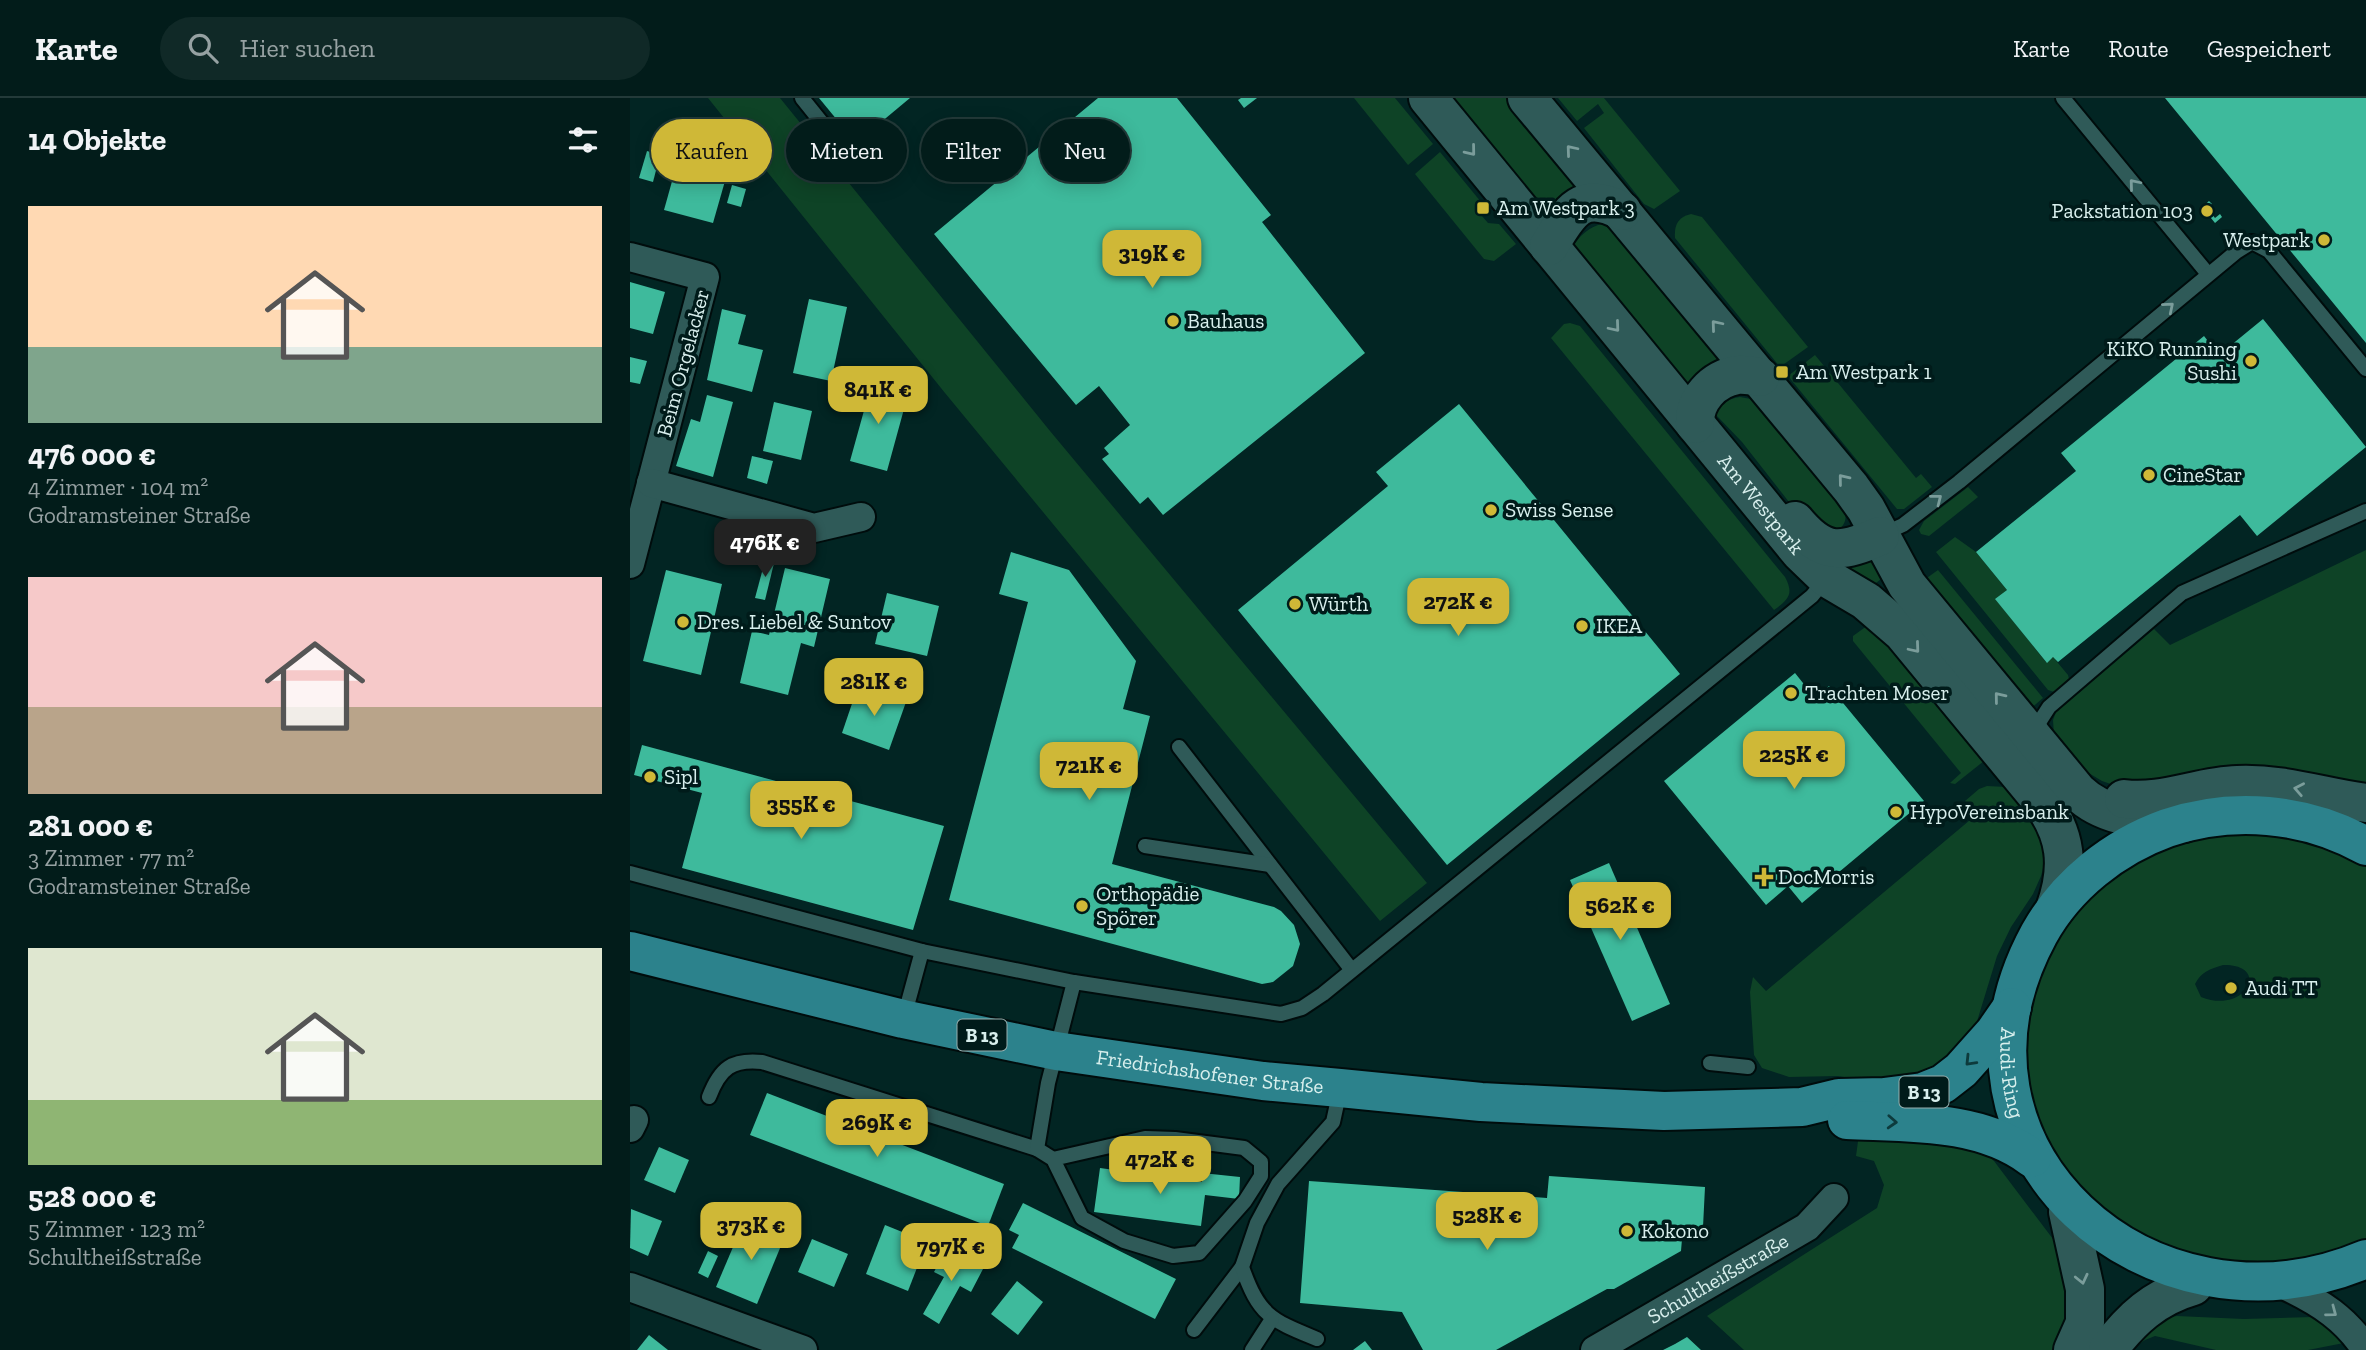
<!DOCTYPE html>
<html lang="de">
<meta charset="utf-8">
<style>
body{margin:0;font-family:"Zilla Slab",serif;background:#102927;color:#f1f3f6;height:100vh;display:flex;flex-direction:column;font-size:26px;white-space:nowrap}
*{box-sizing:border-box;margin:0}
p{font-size:23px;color:#96a1a2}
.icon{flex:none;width:38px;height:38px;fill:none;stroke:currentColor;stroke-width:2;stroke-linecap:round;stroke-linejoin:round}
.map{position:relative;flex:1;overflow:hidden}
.side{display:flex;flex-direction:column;background:#021c1a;width:630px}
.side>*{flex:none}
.top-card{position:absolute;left:21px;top:21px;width:665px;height:63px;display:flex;gap:14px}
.price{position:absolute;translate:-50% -60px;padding:0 16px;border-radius:14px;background:#cfb837;color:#111;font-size:23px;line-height:46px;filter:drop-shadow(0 2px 4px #0008)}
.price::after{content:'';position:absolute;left:50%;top:42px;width:21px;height:16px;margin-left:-10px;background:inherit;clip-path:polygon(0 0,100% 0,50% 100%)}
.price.selected{background:#222;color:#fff}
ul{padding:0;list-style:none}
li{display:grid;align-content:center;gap:14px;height:371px;padding:0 28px}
li span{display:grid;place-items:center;height:217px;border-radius:0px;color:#555}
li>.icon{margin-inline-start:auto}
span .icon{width:126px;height:126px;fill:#fffc;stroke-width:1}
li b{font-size:30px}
h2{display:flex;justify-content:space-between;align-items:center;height:84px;padding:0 28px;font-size:30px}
.tag{padding:0 24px;border-radius:32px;background:#021c1a;box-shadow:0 4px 18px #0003,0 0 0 2px #233a39;font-size:24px;line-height:63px}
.tag.selected{background:#cfb837;color:#111}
header{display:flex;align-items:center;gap:42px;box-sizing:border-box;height:98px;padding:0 35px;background:#021c1a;border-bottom:2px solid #233a39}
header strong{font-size:33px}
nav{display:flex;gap:38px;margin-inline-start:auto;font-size:24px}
.search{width:490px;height:63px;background:#102927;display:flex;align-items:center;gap:18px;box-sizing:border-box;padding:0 24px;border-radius:38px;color:#96a1a2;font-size:26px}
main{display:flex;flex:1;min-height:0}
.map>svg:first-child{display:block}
.green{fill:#0e4326;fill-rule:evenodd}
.building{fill:#3eba9c}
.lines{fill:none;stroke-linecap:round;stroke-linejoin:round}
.lane-casing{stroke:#000c0c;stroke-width:18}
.street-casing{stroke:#000c0c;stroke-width:32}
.secondary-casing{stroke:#000c0c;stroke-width:42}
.primary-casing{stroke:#000c0c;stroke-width:42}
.lane{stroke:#2f5a58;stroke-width:14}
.street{stroke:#2f5a58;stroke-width:28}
.secondary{stroke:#2f5a58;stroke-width:38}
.primary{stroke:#2c828c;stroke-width:38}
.oneway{stroke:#7b9d9b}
.oneway2{stroke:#0d3a3c}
.poi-dot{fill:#cfb837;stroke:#001b1a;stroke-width:2.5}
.labels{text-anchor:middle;stroke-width:7;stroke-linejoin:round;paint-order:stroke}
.shield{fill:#001b1a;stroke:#97afae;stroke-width:2}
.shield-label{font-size:19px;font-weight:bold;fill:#d8efed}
.poi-label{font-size:21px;fill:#d8efed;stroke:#001b1a;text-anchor:start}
.street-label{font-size:21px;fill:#d8efed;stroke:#001b1a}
</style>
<header>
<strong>Karte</strong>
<div class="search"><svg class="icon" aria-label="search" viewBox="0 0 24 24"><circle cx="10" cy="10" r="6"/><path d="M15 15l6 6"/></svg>Hier suchen</div>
<nav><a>Karte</a><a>Route</a><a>Gespeichert</a></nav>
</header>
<main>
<section class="side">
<h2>14 Objekte<svg class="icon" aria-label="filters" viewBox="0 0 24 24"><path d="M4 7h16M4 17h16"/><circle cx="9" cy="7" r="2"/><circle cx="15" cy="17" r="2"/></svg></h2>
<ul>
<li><span style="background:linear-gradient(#ffd9b3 65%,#7fa58c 0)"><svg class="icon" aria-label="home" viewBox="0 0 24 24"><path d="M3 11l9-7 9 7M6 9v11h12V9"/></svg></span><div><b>476 000 €</b><p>4 Zimmer · 104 m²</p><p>Godramsteiner Straße</p></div></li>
<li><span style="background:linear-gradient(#f6c9c9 60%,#b9a48a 0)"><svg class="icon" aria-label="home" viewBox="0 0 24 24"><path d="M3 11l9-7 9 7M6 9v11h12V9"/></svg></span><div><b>281 000 €</b><p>3 Zimmer · 77 m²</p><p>Godramsteiner Straße</p></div></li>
<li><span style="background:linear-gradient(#dfe7d0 70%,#8fb573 0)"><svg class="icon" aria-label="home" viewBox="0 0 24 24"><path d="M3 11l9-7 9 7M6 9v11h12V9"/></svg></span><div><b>528 000 €</b><p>5 Zimmer · 123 m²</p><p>Schultheißstraße</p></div></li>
</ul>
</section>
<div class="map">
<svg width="1736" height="1252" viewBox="0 0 1736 1252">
<rect width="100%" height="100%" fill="#022523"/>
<!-- green -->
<g class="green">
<polygon points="78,0 150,0 420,333 797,785 750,823 315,295"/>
<polygon points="724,0 765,0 803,46 778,67"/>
<polygon points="817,0 884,0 950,90 932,98 915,116"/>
<polygon points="928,0 974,0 1050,93 1024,111 1014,106 954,30 974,15 968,6 947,23"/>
<polygon points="810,54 851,104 845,110 858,125 869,126 886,146 864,163 854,161 785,76"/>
<path d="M 1061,116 L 1072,119 L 1178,249 L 1150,269 L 1045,140 C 1044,127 1048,119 1061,116 Z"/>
<path d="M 979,124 L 1093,263 C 1073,266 1064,275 1054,292 L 939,155 C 949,137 959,128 979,124 Z"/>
<path d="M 940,225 L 950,228 L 1155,479 C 1164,496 1159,501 1144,512 L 921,240 L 934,226 Z"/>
<polygon points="1185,257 1286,380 1291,376 1302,389 1274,411 1267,411 1158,278"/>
<path d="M 1110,299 L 1121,301 L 1128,304 L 1211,407 C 1218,419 1217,424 1207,434 L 1181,432 L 1112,344 L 1086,317 C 1090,305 1098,301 1110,299 Z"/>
<polygon points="1338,389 1348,399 1299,438 1291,436 1289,432 1294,423"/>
<polygon points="1325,439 1346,454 1377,492 1366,502 1416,564 1423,559 1438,577 1439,581 1424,594 1418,592 1306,454"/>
<polygon points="1736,452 1736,692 1492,690 1472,683 1452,671 1424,637 1423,622 1426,614 1524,531 1540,547"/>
<polygon points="1238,454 1251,481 1236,493 1208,478 1215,462"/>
<polygon points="1308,472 1413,600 1399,612 1294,482"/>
<polygon points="1241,525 1359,659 1325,686 1320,685 1331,675 1223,543 1223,538"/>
<polygon points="1357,688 1376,689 1402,712 1416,759 1411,778 1403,796 1381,829 1367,858 1345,930 1307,973 1251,985 1208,978 1159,979 1132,970 1124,957 1120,894 1123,879 1136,893 1346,717 1335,703 1349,691"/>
<path d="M 1593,733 L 1656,735 L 1736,766 L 1736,1143 L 1719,1154 L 1570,1175 L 1441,1096 L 1395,991 L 1396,914 L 1433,827 L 1476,781 L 1531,749 ZM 1593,867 C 1642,866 1616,917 1571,899 L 1565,886 C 1571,874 1580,871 1593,867 Z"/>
<path d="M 1229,1036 C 1269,1039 1335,1033 1364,1063 L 1429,1149 L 1445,1182 L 1433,1252 L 1114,1252 L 1077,1218 L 1247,1110 L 1254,1087 L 1244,1063 L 1226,1058 Z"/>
<polygon points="1547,1218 1614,1221 1683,1219 1697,1224 1719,1244 1678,1252 1586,1252 1525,1238 1515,1242 1506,1248 1501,1248 1534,1220"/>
</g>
<!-- building -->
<g class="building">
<polygon points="189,0 280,0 226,45"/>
<polygon points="468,0 547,0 641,117 632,124 735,255 533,417 518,399 510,406 472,361 479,356 474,350 500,327 469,288 446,307 304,136"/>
<polygon points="611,0 627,0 614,10 608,2"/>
<polygon points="1535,0 1736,0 1736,245 1567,39"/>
<polygon points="17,53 30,57 23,84 9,80"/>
<polygon points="46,69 95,83 83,125 34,112"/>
<polygon points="102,87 116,91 111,109 97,105"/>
<polygon points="1579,103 1582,106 1577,110 1585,120 1590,116 1592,119 1585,125 1572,109"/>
<polygon points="0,184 35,194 23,236 0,230"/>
<polygon points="179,201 217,209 201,283 163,275"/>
<polygon points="92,211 116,217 108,246 133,252 122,294 77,282"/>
<polygon points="1633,221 1736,349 1627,438 1610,417 1428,564 1423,559 1417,565 1365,501 1377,492 1346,454 1446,373 1431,355 1574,238 1589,257"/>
<polygon points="0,259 17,263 10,286 0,284"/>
<polygon points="245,273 263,278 255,306 274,311 257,373 220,363"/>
<polygon points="77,297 103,304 83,379 46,368 61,321 70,324"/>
<polygon points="144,304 182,313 171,362 133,353"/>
<polygon points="829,306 1050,576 817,767 608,512 758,388 746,374"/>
<polygon points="122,358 143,363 137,386 117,380"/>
<polygon points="116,447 131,451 128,466 112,463"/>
<polygon points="381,454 439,472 506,563 493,611 520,618 482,766 644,809 651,813 664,827 670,846 663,868 643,884 632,886 319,802 398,504 369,496"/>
<polygon points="136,459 145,461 135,502 125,500"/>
<polygon points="155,470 200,481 184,549 171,545 158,597 110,585 122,533 139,537"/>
<polygon points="36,472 92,486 71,577 13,563"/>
<polygon points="257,495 309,508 297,558 245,546"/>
<polygon points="1165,575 1185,600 1199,588 1294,703 1172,805 1158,788 1136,807 1034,683"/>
<polygon points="228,588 276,604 259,652 212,635"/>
<polygon points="12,647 314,728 283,832 52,770 72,695 4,677"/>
<polygon points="979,765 1040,906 1002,923 940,782"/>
<polygon points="137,995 374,1086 358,1128 120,1037"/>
<polygon points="29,1049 59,1062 45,1095 14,1082"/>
<polygon points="470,1070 572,1084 572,1075 610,1079 609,1101 575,1097 571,1128 464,1114"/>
<polygon points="919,1078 1075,1089 1073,1129 1052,1141 1051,1153 984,1191 977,1191 866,1252 793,1252 772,1214 670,1205 679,1083 917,1100"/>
<polygon points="393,1105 546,1181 525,1221 382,1150 389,1137 379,1132"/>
<polygon points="1,1111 32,1123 18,1158 0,1150"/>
<polygon points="115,1121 155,1138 127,1206 86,1189"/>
<polygon points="255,1127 297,1144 278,1193 236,1176"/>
<polygon points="182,1141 218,1156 204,1189 168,1174"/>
<polygon points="316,1151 353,1171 341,1194 330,1188 309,1226 293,1216 314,1179 304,1174"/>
<polygon points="78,1153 88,1158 78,1180 68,1175"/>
<polygon points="387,1183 413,1204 388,1237 361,1216"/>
<polygon points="19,1237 38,1252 7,1252"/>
<polygon points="1057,1239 1071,1252 1033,1252 1045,1246"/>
<polygon points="735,1243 742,1252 723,1252"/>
</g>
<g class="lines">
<!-- lane casing -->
<g class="lane-casing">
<g id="lane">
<polyline points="172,0 233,76"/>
<polyline points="1433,0 1578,176"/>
<polyline points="1251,437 1273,427 1329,384 1606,154 1622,144 1639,153 1736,271"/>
<polyline points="1408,637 1410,623 1419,609 1552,495 1736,413"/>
<polyline points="549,649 721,871"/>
<polyline points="515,748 640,767"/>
<polyline points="0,775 292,853 444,884"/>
<polyline points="274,919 292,853"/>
<polyline points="1080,965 1118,969"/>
<path d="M 79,999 C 90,970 102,961 132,964 L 407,1051"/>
<polyline points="423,1061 452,1120 494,1143 543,1158 569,1155 615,1103 631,1078 631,1064 614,1050 545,1041 515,1040 423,1061 407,1051 418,985 444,884 651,916 672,910 693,896 1182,498 1195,482"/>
<polyline points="564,1232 612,1169"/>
<path d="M 687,1241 C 641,1222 629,1218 612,1169 L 627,1125 L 648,1086 L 703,1024 L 710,992"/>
<polyline points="622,1252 642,1221"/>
</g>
</g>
<!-- street casing -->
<g class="street-casing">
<g id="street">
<polyline points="0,159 75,179 0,466"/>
<polyline points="21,385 184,430 231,419"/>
<polyline points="0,1030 4,1022"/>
<polyline points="0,1189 173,1252"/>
<path d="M 1658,1189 C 1691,1205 1716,1221 1736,1252"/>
<path id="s1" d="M 965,1252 L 1177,1129 L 1204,1100"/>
</g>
</g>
<!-- secondary casing -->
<g class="secondary-casing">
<g id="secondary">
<path id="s2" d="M 798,0 L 1170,454 L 1197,480 L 1236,503 L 1272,534 L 1409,700 C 1437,736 1440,769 1425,811"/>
<path d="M 897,0 L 1221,390 L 1236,411 L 1277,487 L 1448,694 C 1476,721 1516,721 1554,725"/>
<path d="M 919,148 C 939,114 951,91 992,113"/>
<path d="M 1065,326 C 1064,302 1083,281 1107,277 C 1114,276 1122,278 1130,279"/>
<path d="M 1165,423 C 1194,458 1211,455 1250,438"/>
<path d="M 1494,701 C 1532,706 1569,688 1607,687 C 1654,685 1691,699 1736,705"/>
<polyline points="1438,1114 1455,1191 1455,1225 1443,1252"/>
<path d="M 1478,1252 C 1501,1221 1525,1199 1563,1188"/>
</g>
</g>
<!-- primary casing -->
<g class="primary-casing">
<g id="primary">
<path id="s3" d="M 1736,748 C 1675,714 1602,708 1537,730 C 1484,749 1436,787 1409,836 C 1292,1051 1521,1252 1736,1161"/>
<path id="s4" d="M 0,853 L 273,921 L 426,953 L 633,983 L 710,990 L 851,1004 L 1034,1013 L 1172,1009 L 1209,1000 L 1254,999 L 1293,994 L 1313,986 L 1331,972 L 1364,935 L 1382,909"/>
<path d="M 1217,1022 C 1279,1025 1350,1021 1402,1060"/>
</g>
</g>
<!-- lane -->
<use href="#lane" class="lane"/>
<!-- street -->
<use href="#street" class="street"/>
<!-- secondary -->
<use href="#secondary" class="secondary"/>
<!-- primary -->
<use href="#primary" class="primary"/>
</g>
<!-- one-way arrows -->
<defs><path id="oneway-chevron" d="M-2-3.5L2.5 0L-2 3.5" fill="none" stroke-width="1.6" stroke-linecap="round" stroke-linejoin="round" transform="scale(1.75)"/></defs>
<g class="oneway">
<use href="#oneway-chevron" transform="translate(941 52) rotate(-130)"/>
<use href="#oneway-chevron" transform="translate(841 53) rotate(51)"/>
<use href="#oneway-chevron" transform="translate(1504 86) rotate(-130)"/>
<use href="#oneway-chevron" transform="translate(1539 209) rotate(-40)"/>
<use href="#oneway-chevron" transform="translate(1086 227) rotate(-130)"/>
<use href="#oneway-chevron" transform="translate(985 229) rotate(50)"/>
<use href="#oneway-chevron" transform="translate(1213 381) rotate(-129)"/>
<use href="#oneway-chevron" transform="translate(1307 401) rotate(-38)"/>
<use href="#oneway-chevron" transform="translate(1285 550) rotate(50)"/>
<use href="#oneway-chevron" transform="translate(1369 599) rotate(-129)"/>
<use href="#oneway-chevron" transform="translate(1669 691) rotate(-169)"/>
<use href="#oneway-chevron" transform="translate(1452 1181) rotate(77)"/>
<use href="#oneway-chevron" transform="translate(1702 1214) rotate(37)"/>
</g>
<g class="oneway2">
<use href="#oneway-chevron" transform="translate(1340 963) rotate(134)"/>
<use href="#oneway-chevron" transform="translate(1262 1024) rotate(3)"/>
</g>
<!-- markers -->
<g class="poi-dot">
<rect x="846" y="103" width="14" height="14" rx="3.5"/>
<circle cx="1577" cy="113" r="7"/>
<circle cx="1694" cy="142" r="7"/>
<circle cx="543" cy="223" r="7"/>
<circle cx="1621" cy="263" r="7"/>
<rect x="1145" y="267" width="14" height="14" rx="3.5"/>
<circle cx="1519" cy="377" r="7"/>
<circle cx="861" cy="412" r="7"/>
<circle cx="665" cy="506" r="7"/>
<circle cx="53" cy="524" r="7"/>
<circle cx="952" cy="528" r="7"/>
<circle cx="1161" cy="595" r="7"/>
<circle cx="20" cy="679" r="7"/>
<circle cx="1266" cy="714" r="7"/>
<path d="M1130.5 768.5h7v7h7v7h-7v7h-7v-7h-7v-7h7z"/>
<circle cx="452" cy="808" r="7"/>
<circle cx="1601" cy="890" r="7"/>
<circle cx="997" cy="1133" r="7"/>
</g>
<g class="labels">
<!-- shield labels -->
<g class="shield">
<rect x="327.5" y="921.5" width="49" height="31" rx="5"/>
<rect x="1269.5" y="978.5" width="49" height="31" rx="5"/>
</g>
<g class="shield-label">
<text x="352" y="944">B 13</text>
<text x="1294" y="1001">B 13</text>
</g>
<!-- poi labels -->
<g class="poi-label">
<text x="867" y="117">Am Westpark 3</text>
<text x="1563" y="120" text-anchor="end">Packstation 103</text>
<text x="1680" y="149" text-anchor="end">Westpark</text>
<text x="557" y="230">Bauhaus</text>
<text x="1607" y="258" text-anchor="end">KiKO Running<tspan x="1607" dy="24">Sushi</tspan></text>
<text x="1166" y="281">Am Westpark 1</text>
<text x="1533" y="384">CineStar</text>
<text x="875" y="419">Swiss Sense</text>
<text x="679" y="513">Würth</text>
<text x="67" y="531">Dres. Liebel &amp; Suntov</text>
<text x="966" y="535">IKEA</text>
<text x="1175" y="602">Trachten Moser</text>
<text x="34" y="686">Sipl</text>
<text x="1280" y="721">HypoVereinsbank</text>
<text x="1148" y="786">DocMorris</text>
<text x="466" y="803">Orthopädie<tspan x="466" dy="24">Spörer</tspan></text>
<text x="1615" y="897">Audi TT</text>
<text x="1011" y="1140">Kokono</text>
</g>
<!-- street labels -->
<g class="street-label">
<text transform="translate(53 265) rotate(-75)" y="7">Beim Orgelacker</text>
<text dy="7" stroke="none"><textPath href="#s2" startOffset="525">Am Westpark</textPath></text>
<text dy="7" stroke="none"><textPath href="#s4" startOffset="593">Friedrichshofener Straße</textPath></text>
<text dy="7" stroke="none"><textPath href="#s3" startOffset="520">Audi-Ring</textPath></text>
<text dy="7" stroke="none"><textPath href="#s1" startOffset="142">Schultheißstraße</textPath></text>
</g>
</g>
</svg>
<b class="price" style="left:522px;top:192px">319K €</b>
<b class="price" style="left:248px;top:328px">841K €</b>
<b class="price selected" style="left:135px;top:481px">476K €</b>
<b class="price" style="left:828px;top:540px">272K €</b>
<b class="price" style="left:244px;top:620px">281K €</b>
<b class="price" style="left:1164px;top:693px">225K €</b>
<b class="price" style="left:459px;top:704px">721K €</b>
<b class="price" style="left:171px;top:743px">355K €</b>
<b class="price" style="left:990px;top:844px">562K €</b>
<b class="price" style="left:247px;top:1061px">269K €</b>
<b class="price" style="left:530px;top:1098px">472K €</b>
<b class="price" style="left:857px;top:1154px">528K €</b>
<b class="price" style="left:121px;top:1164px">373K €</b>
<b class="price" style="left:321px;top:1185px">797K €</b>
<div class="top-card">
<a class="tag selected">Kaufen</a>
<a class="tag">Mieten</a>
<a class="tag">Filter</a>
<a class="tag">Neu</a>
</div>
</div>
</main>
